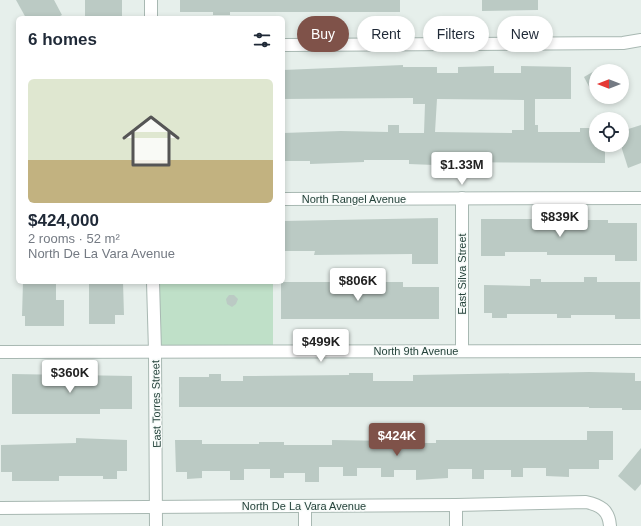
<!DOCTYPE html>
<meta charset="utf-8">
<style>
body{margin:0;font-family:Helvetica,sans-serif;background:#f6f6f7;color:#1f2937;height:100vh;display:flex;flex-direction:column;font-size:15px;white-space:nowrap}
*{box-sizing:border-box;margin:0}
p{font-size:13px;color:#747a83}
.icon{flex:none;width:22px;height:22px;fill:none;stroke:currentColor;stroke-width:2;stroke-linecap:round;stroke-linejoin:round}
.map{position:relative;flex:1;overflow:hidden}
.drawer{position:absolute;left:16px;top:16px;width:269px;height:268px;display:flex;flex-direction:column;background:#fff;border-radius:6px;box-shadow:0 2px 6px #0003}
.drawer>*{flex:none}
.top-card{position:absolute;left:297px;top:16px;width:284px;height:36px;display:flex;gap:8px}
.needle{width:26px;rotate:270deg}
.tools{position:absolute;left:589px;top:64px;display:grid;gap:8px}
.tools a{display:grid;place-items:center;width:40px;height:40px;border-radius:50%;background:#fff;box-shadow:0 2px 6px #0003;font-size:20px}
.price{position:absolute;translate:-50% -34px;padding:0 9px;border-radius:4px;background:#fff;color:#222;font-size:13px;line-height:26px;filter:drop-shadow(0 1px 2px #0008)}
.price::after{content:'';position:absolute;left:50%;top:24px;width:12px;height:9px;margin-left:-6px;background:inherit;clip-path:polygon(0 0,100% 0,50% 100%)}
.price.active{background:#7f5249;color:#fff}
ul{padding:0;list-style:none}
li{display:grid;align-content:center;gap:8px;height:212px;padding:0 12px}
li+li{border-top:1px solid #e0e1e3}
li span{display:grid;place-items:center;height:124px;border-radius:6px;color:#555}
li>.icon{margin-inline-start:auto}
span .icon{width:72px;height:72px;fill:#fffc;stroke-width:1}
li b{font-size:17px}
h2{display:flex;justify-content:space-between;align-items:center;height:48px;padding:0 12px;font-size:17px}
.pill{padding:0 14px;border-radius:18px;background:#fff;box-shadow:0 2px 6px #0003;font-size:14px;line-height:36px}
.pill.active{background:#7f5249;color:#fff}
.map>svg:first-child{display:block}
.green{fill:#bfe0c8}
.building{fill:#bbcac4;fill-rule:evenodd}
.lines{fill:none;stroke-linecap:round;stroke-linejoin:round}
.minor-casing{stroke:#a8b8b2;stroke-width:14}
.minor{stroke:#fff;stroke-width:12}
.labels{text-anchor:middle;stroke-width:3;stroke-linejoin:round;paint-order:stroke}
.street-label{font-size:11px;fill:#24423a;stroke:#f7fbf9}
</style>
<div class="map">
<svg width="641" height="526" viewBox="0 0 641 526">
<rect width="100%" height="100%" fill="#e6efeb"/>
<!-- green -->
<polygon class="green" points="153,282 273,282 273,351 155,351"/>
<!-- building -->
<g class="building">
<polygon points="16,0 54,0 62,15 56,18 26,18"/>
<rect x="85" y="0" width="37" height="18"/>
<polygon points="180,0 400,0 400,12 230,12 230,15 213,15 213,12 180,12"/>
<polygon points="482,0 538,0 538,10 482,11"/>
<path d="M 403,65 L 403,67 L 437,67 L 437,73 L 458,73 L 458,67 L 494,66 L 494,73 L 521,73 L 521,66 L 571,67 L 571,99 L 535,99 L 535,125 L 538,125 L 538,132 L 580,132 L 580,128 L 596,128 L 596,145 L 605,145 L 605,163 L 434,162 L 434,165 L 409,164 L 409,160 L 364,160 L 364,162 L 310,164 L 310,161 L 283,161 L 283,133 L 341,131 L 388,132 L 388,125 L 399,125 L 399,133 L 424,133 L 425,104 L 413,104 L 413,98 L 283,99 L 283,70 ZM 437,99 L 524,100 L 524,130 L 512,130 L 512,133 L 435,132 Z"/>
<polygon points="596,70 596,100 584,77"/>
<polygon points="641,125 641,163 628,168 622,149 622,131"/>
<polygon points="438,218 438,264 412,264 412,254 314,255 315,251 283,251 283,221"/>
<polygon points="481,219 572,219 572,220 608,220 608,223 637,223 637,261 615,261 615,255 547,255 547,252 505,252 505,256 481,256"/>
<polygon points="584,277 597,277 597,282 640,282 640,319 615,319 615,315 571,315 571,318 557,318 557,314 507,314 507,318 492,318 492,313 484,313 484,285 530,286 530,279 541,279 541,282 584,282"/>
<polygon points="23,282 56,282 56,300 64,300 64,326 25,326 25,316 22,316"/>
<polygon points="89,282 123,282 124,315 115,315 115,324 89,324"/>
<polygon points="281,282 337,282 337,288 379,288 379,282 403,282 403,287 439,287 439,319 281,319"/>
<polygon points="229,295 234,295 238,299 236,304 232,307 227,304 226,299"/>
<polygon points="589,372 635,373 635,381 641,381 641,410 622,410 622,408 589,408 589,407 179,407 179,377 209,377 209,374 221,374 221,381 243,381 243,376 349,375 349,373 373,373 373,381 413,381 413,375"/>
<polygon points="12,374 132,376 132,409 100,409 100,414 12,414"/>
<polygon points="587,431 613,431 613,460 599,460 599,469 569,469 569,477 546,476 546,468 523,468 523,477 511,477 511,470 484,470 484,479 472,479 472,469 448,469 448,478 416,480 416,470 394,470 394,477 381,477 381,468 357,468 357,476 343,476 343,467 319,467 319,482 305,482 305,473 284,473 284,478 270,478 270,469 244,469 244,480 230,480 230,471 202,471 202,478 187,479 187,472 176,472 175,440 202,440 202,444 259,444 259,442 284,442 284,445 332,445 332,440 394,441 394,443 436,443 436,440 587,440"/>
<polygon points="76,438 127,440 127,471 117,471 117,479 103,479 103,476 59,476 59,481 12,481 12,472 1,472 1,445 76,443"/>
<polygon points="641,448 641,484 635,491 618,476"/>
</g>
<g class="lines">
<!-- minor casing -->
<g class="minor-casing">
<g id="minor">
<polyline points="151,18 151,0"/>
<polyline points="283,45 623,43 641,40"/>
<polyline points="462,198 462,351"/>
<polyline points="283,199 641,198"/>
<polyline points="153,282 155,351 156,526"/>
<polyline points="0,352 641,351"/>
<polyline points="456,505 456,526"/>
<polyline points="305,506 305,526"/>
<path d="M 0,508 L 456,505 L 586,502 C 600,505 609,510 610,526"/>
</g>
</g>
<!-- minor -->
<use href="#minor" class="minor"/>
</g>
<g class="labels">
<!-- street labels -->
<g class="street-label">
<text x="354" y="203">North Rangel Avenue</text>
<text transform="translate(462 274) rotate(-90)" y="4">East Silva Street</text>
<text x="416" y="355">North 9th Avenue</text>
<text transform="translate(156 404) rotate(-91)" y="4">East Torres Street</text>
<text x="304" y="510">North De La Vara Avenue</text>
</g>
</g>
</svg>
<div class="tools">
<a><svg class="needle" viewBox="-14 -14 28 28"><path d="M0-13l5 13h-10z" fill="#e53935"/><path d="M0 13l5-13h-10z" fill="#747a83"/></svg></a>
<a><svg class="icon" aria-label="locate" viewBox="0 0 24 24"><circle cx="12" cy="12" r="6"/><path d="M12 2v4M12 18v4M2 12h4M18 12h4"/></svg></a>
</div>
<b class="price" style="left:462px;top:186px">$1.33M</b>
<b class="price" style="left:560px;top:238px">$839K</b>
<b class="price" style="left:358px;top:302px">$806K</b>
<b class="price" style="left:321px;top:363px">$499K</b>
<b class="price" style="left:70px;top:394px">$360K</b>
<b class="price active" style="left:397px;top:457px">$424K</b>
<div class="top-card">
<a class="pill active">Buy</a>
<a class="pill">Rent</a>
<a class="pill">Filters</a>
<a class="pill">New</a>
</div>
<section class="drawer">
<h2>6 homes<svg class="icon" aria-label="filters" viewBox="0 0 24 24"><path d="M4 7h16M4 17h16"/><circle cx="9" cy="7" r="2"/><circle cx="15" cy="17" r="2"/></svg></h2>
<ul>
<li><span style="background:linear-gradient(#dfe7d0 65%,#c2b280 0)"><svg class="icon" aria-label="home" viewBox="0 0 24 24"><path d="M3 11l9-7 9 7M6 9v11h12V9"/></svg></span><div><b>$424,000</b><p>2 rooms · 52 m²</p><p>North De La Vara Avenue</p></div></li>
</ul>
</section>
</div>
